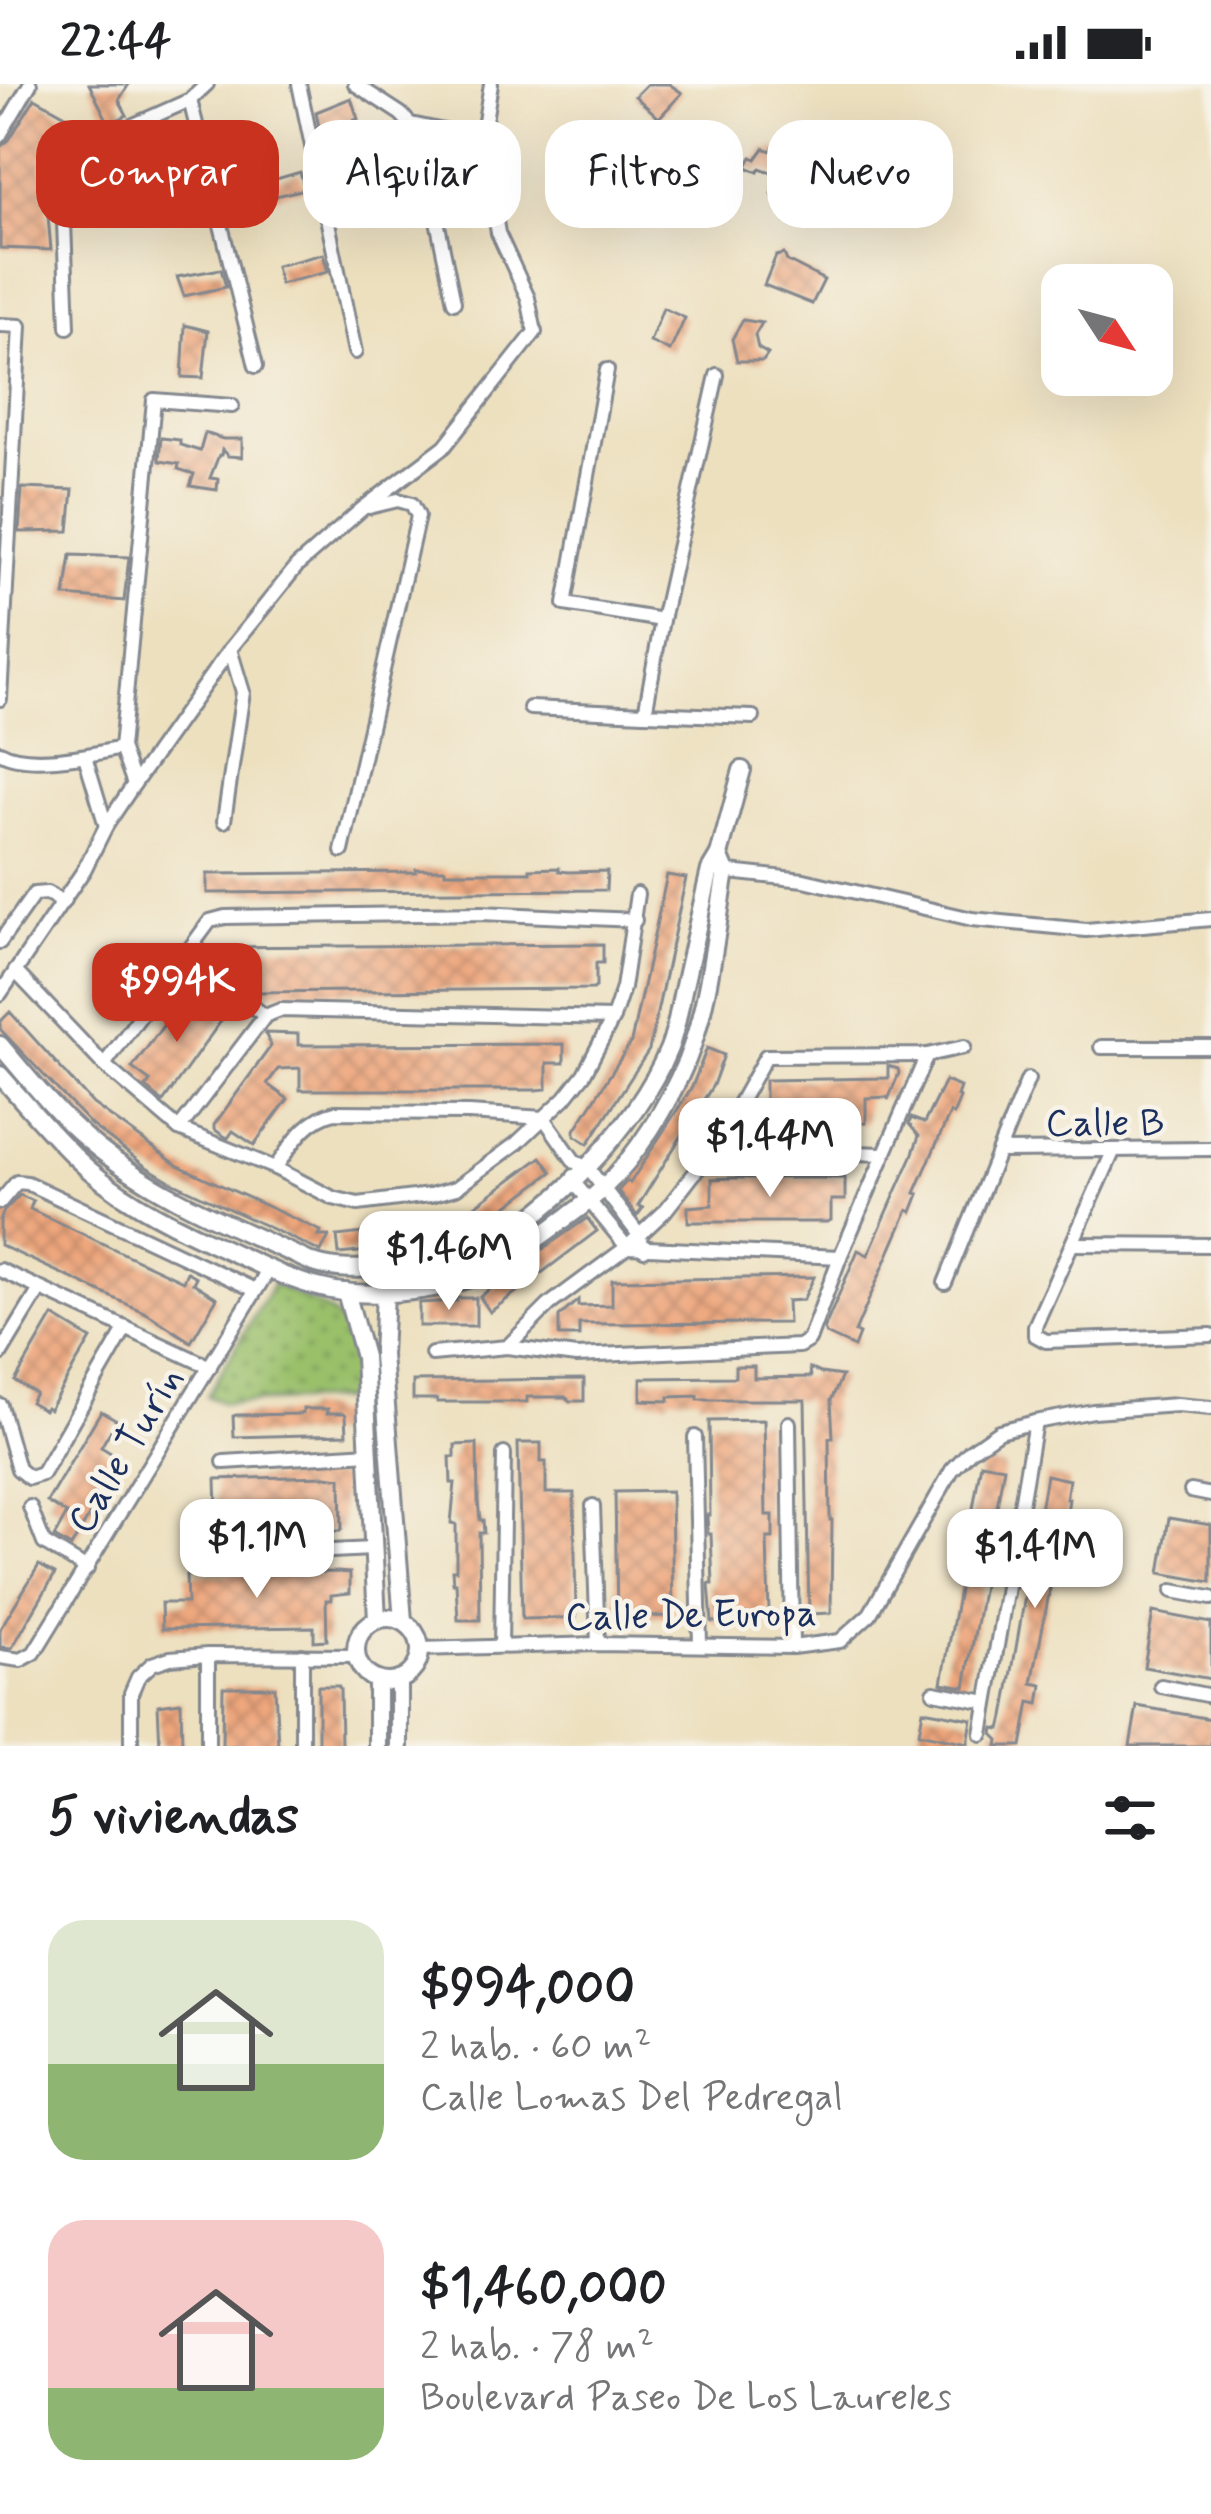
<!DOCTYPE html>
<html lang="es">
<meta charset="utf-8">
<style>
body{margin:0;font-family:Mynerve,sans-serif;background:#f2f2f2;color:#202124;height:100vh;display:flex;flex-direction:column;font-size:45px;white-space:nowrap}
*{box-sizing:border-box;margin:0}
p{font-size:39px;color:#757577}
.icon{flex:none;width:66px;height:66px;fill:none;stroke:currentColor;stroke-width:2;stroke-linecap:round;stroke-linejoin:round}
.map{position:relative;height:1662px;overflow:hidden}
.drawer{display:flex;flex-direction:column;background:#fff;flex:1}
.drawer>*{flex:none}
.guide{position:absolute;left:36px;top:36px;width:1140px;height:108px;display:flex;gap:24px}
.needle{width:78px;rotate:126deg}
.controls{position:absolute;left:1041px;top:180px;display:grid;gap:24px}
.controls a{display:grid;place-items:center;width:132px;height:132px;border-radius:24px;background:#fff;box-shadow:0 12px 48px #0002;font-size:60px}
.price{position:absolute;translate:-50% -102px;padding:0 27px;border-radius:24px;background:#fff;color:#222;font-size:39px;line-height:78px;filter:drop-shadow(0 3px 6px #0008)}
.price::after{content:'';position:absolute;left:50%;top:72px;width:36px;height:27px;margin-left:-18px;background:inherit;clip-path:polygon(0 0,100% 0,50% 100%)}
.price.on{background:#c8321e;color:#fff}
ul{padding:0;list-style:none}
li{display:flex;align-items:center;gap:36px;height:300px;padding:0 48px}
li span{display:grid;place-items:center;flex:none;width:336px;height:240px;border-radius:36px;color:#555}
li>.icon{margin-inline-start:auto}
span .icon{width:144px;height:144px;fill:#fffc;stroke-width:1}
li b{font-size:51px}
h2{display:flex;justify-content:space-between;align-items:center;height:144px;padding:0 48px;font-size:51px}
.chip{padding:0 42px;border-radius:36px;background:#fff;box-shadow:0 12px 48px #0002;font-size:42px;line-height:108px}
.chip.on{background:#c8321e;color:#fff}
.status{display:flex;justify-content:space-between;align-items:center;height:84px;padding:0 60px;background:#fff;direction:ltr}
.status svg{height:33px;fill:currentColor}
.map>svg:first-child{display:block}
.park{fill:url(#park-dots);stroke:#5a7864;stroke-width:3}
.building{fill:url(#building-cross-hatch)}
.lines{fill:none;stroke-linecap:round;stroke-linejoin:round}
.street-casing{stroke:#84888e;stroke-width:18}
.secondary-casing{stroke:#84888e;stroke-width:22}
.street{stroke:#fff;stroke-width:12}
.secondary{stroke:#fff;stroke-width:16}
.labels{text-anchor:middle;stroke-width:9;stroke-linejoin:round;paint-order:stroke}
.street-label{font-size:39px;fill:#1b2f5e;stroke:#f7f3e8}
</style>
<div class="status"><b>22:44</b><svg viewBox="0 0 49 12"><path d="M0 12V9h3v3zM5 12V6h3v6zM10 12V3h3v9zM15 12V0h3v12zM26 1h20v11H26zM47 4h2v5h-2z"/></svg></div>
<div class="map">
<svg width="1211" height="1662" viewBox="0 0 1211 1662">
<defs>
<pattern id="park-dots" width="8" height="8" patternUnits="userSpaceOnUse" patternTransform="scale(3)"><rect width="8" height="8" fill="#9ac06b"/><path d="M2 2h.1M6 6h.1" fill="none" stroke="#7d9c5b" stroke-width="1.8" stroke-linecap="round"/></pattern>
<pattern id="building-cross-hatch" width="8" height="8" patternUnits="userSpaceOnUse" patternTransform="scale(3)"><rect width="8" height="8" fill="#eea67c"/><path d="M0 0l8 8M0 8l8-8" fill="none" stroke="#c08869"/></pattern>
</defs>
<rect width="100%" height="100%" fill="#f7f3e8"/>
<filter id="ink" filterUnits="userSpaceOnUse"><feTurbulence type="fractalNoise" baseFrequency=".00833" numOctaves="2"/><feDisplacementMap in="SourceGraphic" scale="24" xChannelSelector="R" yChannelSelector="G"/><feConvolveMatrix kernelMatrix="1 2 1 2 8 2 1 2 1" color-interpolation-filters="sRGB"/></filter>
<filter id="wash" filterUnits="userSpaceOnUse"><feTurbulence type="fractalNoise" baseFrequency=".004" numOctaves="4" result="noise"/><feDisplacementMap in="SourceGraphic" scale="48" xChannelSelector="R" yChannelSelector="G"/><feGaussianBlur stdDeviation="2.7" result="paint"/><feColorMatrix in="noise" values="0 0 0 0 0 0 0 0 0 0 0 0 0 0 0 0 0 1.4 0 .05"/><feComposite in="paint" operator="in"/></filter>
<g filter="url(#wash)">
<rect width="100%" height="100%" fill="#ede0bf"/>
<!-- park -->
<path class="park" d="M 273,1200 C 349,1235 349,1229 355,1315 L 223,1319 L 207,1312 Z"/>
<g id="blocks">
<!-- building -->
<g class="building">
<polygon points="89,0 129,0 119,16 127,31 109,40"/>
<polygon points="647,0 669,0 682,9 659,34 635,12"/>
<polygon points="35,14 69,33 69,54 52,61 43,75 51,166 0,164 0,63 9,56"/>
<polygon points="351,14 358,35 320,48 316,28"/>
<polygon points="773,63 784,69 779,81 805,86 831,97 819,116 782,91 796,119 779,129 772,110 779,91 760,84 758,88 746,83 752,73 756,75 764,64 771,67"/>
<polygon points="300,88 305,105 263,115 256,101"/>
<polygon points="379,108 385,126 340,138 338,118"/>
<polygon points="323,170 328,188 280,200 276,182"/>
<polygon points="784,170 787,177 824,196 812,220 764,201 776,172"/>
<polygon points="221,185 226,203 184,212 177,193"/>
<polygon points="663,224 685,234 670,267 650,258"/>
<polygon points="743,236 762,239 755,251 758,264 768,270 763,277 737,277 732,255"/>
<polygon points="185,241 208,247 203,294 182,293"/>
<polygon points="205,349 223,355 242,355 242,373 228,372 222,366 221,371 219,371 210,394 218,395 217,406 190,402 194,390 178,385 179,380 160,377 159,374 161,354 180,356 180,361 200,367"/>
<polygon points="22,404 73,406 69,447 19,448"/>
<polygon points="71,471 129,473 124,517 65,512"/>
<polygon points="559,784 559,787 569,788 607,787 606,806 207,809 207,790 416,788 416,785 445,785 445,788 530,788 530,785"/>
<polygon points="667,791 686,794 649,966 588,1060 575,1051 575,1046 631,958"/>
<polygon points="603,860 603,879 596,879 596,903 593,905 254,908 254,885 213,880 214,863 221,863"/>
<polygon points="188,908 223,934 163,1018 146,1003 150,997 132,984"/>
<polygon points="10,928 93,1020 177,1081 321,1147 319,1152 329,1152 321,1168 170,1097 145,1082 91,1041 0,945 0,938"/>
<polygon points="265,949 298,950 298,961 564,960 564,979 547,979 547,1005 536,1006 300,1006 300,984 278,985 267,1000 288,1015 254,1061 233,1047 228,1054 222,1051 214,1045 214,1041 271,962"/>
<polygon points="707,964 724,971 713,1001 638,1122 643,1124 637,1132 618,1107 627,1097 630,1099 692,1003"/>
<polygon points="888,982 898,985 899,989 888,1016 888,1013 866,1014 866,1039 752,1040 751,1019 765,1018 765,996 888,994"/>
<polygon points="945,997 960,1003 957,1012 960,1014 953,1031 950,1029 915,1109 919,1110 912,1128 908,1126 870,1213 855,1248 859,1250 854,1263 826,1250 824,1245 858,1166 868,1171 912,1072 919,1052 909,1040 911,1034 924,1039"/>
<polygon points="541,1073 552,1088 469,1151 456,1136"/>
<polygon points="731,1094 845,1094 845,1116 831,1116 831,1136 827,1138 688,1138 688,1123 712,1121 712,1095"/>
<polygon points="20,1111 33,1117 30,1125 131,1173 183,1197 187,1188 196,1193 193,1199 217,1214 191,1258 148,1230 0,1161 0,1136 4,1127"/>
<polygon points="587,1134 597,1147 490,1228 480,1213 509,1189"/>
<polygon points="450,1139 452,1158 339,1170 337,1152"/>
<polygon points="814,1193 803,1216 787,1217 788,1239 579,1240 579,1252 559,1252 559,1233 578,1216 578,1222 612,1221 612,1196"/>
<polygon points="457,1214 476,1214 476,1242 419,1242 419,1219 457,1217"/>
<polygon points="53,1232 91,1255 49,1325 46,1323 44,1326 30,1318 35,1309 15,1297"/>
<polygon points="735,1282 754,1282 754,1294 811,1293 810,1284 821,1289 842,1292 831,1316 833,1354 829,1354 830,1436 832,1436 831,1529 809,1530 805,1316 698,1316 698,1312 669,1313 669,1317 641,1316 641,1294 735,1293"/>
<polygon points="584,1295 584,1317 570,1317 565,1313 527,1313 527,1318 437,1318 437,1315 413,1315 413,1297"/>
<polygon points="303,1325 328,1325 327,1329 344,1329 346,1331 347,1350 234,1353 233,1332 236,1331 299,1330 303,1329"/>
<polygon points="101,1327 117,1336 101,1363 119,1374 117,1377 120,1379 71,1463 54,1453 67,1430 47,1418"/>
<polygon points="764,1336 766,1431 773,1431 773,1454 767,1454 769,1530 740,1531 740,1537 712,1538 709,1500 713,1500 711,1450 708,1450 707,1431 710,1431 709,1337"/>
<polygon points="518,1359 541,1359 541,1378 546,1378 546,1409 574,1409 576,1534 522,1535"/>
<polygon points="477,1360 478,1417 480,1436 483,1436 484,1449 479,1449 480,1536 458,1536 456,1499 453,1499 452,1486 456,1486 456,1440 451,1439 455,1399 451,1399 450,1373 455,1373 455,1361"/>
<polygon points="981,1379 1004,1383 965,1603 942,1599 966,1467 962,1466 967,1435 971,1436"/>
<polygon points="1046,1391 1069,1396 1066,1415 1069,1415 1058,1490 1053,1489 1032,1599 1042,1601 1039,1620 1030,1618 1022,1662 998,1662 999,1656 993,1650 994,1644 1001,1645 1004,1633"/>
<polygon points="326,1392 341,1394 342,1445 340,1447 205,1449 204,1428 217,1426 216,1395"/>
<polygon points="671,1407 673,1532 617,1533 615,1408"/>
<polygon points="1169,1434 1211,1441 1211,1498 1160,1489"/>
<polygon points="39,1481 55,1490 12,1564 0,1563 0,1545"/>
<polygon points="336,1488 350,1489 350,1509 331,1511 331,1516 326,1516 327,1556 314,1557 314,1543 162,1545 161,1519 187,1519 186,1491"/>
<polygon points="1153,1528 1211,1539 1211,1595 1144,1583"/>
<polygon points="318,1602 338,1602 340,1605 341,1662 318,1662"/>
<polygon points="223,1603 275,1603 278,1662 222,1662"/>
<polygon points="181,1618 182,1662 160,1662 158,1621"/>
<polygon points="1137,1622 1211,1635 1211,1662 1130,1662"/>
<polygon points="923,1626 972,1635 968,1659 919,1649"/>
</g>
</g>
</g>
<g filter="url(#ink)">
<use href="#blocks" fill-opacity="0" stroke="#84888e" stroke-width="3"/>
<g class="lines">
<!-- street casing -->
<g class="street-casing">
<g id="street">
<polyline points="299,0 355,268"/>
<polyline points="355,0 401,30 419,50 454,218"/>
<polyline points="190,16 256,282"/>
<polyline points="411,40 482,55"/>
<polyline points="0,51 30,0"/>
<polyline points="0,241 20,242 0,615"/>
<polyline points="68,243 62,86 82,64 190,16 207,0"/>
<polyline points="607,286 565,520 662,536"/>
<polyline points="717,291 662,536 645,629 753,633"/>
<polyline points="530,624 645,629"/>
<path d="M 0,668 C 27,684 91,671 121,664"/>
<polyline points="85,672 106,742"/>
<polyline points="134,700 121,664 154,316 232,322"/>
<polyline points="224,737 243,608 230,565"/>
<polyline points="342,767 418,432 412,420 398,416 369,423"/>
<polyline points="720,787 804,796 972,835 1086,846 1211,835"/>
<polyline points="0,858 34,810 47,809 63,818"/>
<polyline points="184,871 265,932"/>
<polyline points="15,887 104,981 179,1045 275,1084 333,1114 358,1120 430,1111 456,1104 517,1059 565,1014 584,990 613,934 623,904 637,810"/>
<polyline points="0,910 84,786 106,742 134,700 230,565 297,482 362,425 445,362 535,248 528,214 498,149 482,55 491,0"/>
<polyline points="1101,963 1211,963"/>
<polyline points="104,981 210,837 225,833 481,829 635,836"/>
<polyline points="179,1045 265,932 280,926 613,934"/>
<polyline points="714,1064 883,1070"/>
<polyline points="999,1067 1211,1065"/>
<polyline points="1113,1068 1035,1242 1035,1251 1046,1257 1211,1251"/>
<path d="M 275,1084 C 292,1061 305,1035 335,1028 L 469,1029 L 544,1034 L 575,1078 L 588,1084 L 639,1151 L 644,1166"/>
<polyline points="574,1092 573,1097 627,1163 840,1173"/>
<polyline points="0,1118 17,1098 27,1099 255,1206"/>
<polyline points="1074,1160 1211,1161"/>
<polyline points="0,1186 210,1283"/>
<polyline points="945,1199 1028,995"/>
<polyline points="507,1263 550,1220 627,1163 665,1127 714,1064 766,972 927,971 964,963"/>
<polyline points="432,1270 507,1263 576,1272 799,1262 809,1256 840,1173 927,971"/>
<polyline points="0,1271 40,1205"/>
<polyline points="0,1321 18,1385 29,1394 42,1390 126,1244"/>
<polyline points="789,1339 792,1563"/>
<polyline points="695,1353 700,1561"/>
<polyline points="224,1378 370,1369"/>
<polyline points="1191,1407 1211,1411"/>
<polyline points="593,1422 598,1560"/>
<polyline points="30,1423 44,1459 87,1485"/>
<polyline points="188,1474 372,1465"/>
<polyline points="1173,1507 1211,1514"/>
<polyline points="501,1562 504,1370"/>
<polyline points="420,1565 598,1560 792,1563 840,1557 870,1530 952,1386 970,1367 999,1347 1035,1338 1093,1327 1177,1321 1211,1324"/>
<polyline points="208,1571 208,1662"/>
<polyline points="0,1573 21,1576 34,1569 269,1185"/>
<polyline points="1161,1602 1211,1612"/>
<polyline points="934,1608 987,1618"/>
<polyline points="982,1650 1035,1338"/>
<polyline points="131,1662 131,1609 138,1593 152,1580 170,1574 208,1571 357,1572"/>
<polyline points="302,1662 302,1571"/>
</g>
</g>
<!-- secondary casing -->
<g class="secondary-casing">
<g id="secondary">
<path d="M 0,961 C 28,994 55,1028 88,1056 C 154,1112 235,1143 313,1179 C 338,1187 360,1185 386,1183 C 412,1181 442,1179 467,1170 C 545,1141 638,1041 669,964 C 677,944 679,923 684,902 C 693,863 701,824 710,786 L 719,771 L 742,686"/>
<path d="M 0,991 C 24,1018 48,1047 74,1072 C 112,1110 164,1137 212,1159 C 248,1175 284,1195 322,1204 C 363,1215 435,1209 475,1192 C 502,1181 528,1161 552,1144 C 569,1131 587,1120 602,1105 C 638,1071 668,1021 687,976 C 710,917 715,850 726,788 L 719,771"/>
<polyline points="346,1208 364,1273 377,1536"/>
<polyline points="385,1209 382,1271 403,1537"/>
<circle cx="388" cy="1566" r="32"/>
<polyline points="377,1596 377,1662"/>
<polyline points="399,1596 399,1662"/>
</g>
</g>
<!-- street -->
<use href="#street" class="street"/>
<!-- secondary -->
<use href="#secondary" class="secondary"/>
</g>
</g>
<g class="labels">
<!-- street labels -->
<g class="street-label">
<text x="1105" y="1051">Calle B</text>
<text transform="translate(124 1365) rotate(-59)" y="14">Calle Turín</text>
<text transform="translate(691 1529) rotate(-1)" y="14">Calle De Europa</text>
</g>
</g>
</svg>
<div class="controls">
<a><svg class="needle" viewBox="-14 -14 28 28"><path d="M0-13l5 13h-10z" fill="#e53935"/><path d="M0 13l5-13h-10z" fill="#757577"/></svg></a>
</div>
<b class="price on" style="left:177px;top:961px">$994K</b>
<b class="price" style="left:770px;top:1116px">$1.44M</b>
<b class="price" style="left:449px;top:1229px">$1.46M</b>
<b class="price" style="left:257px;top:1517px">$1.1M</b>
<b class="price" style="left:1035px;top:1527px">$1.41M</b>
<div class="guide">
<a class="chip on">Comprar</a>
<a class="chip">Alquilar</a>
<a class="chip">Filtros</a>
<a class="chip">Nuevo</a>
</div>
</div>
<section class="drawer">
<h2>5 viviendas<svg class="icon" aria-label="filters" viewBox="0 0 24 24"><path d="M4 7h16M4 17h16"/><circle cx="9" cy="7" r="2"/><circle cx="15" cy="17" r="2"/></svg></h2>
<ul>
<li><span style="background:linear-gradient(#dfe7d0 60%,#8fb573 0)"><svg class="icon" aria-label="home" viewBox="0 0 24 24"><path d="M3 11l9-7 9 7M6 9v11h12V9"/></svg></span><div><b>$994,000</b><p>2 hab. · 60 m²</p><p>Calle Lomas Del Pedregal</p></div></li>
<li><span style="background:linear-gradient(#f6c9c9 70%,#8fb573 0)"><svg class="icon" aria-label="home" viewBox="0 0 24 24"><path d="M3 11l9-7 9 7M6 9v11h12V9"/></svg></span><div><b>$1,460,000</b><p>2 hab. · 78 m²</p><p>Boulevard Paseo De Los Laureles</p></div></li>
</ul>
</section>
